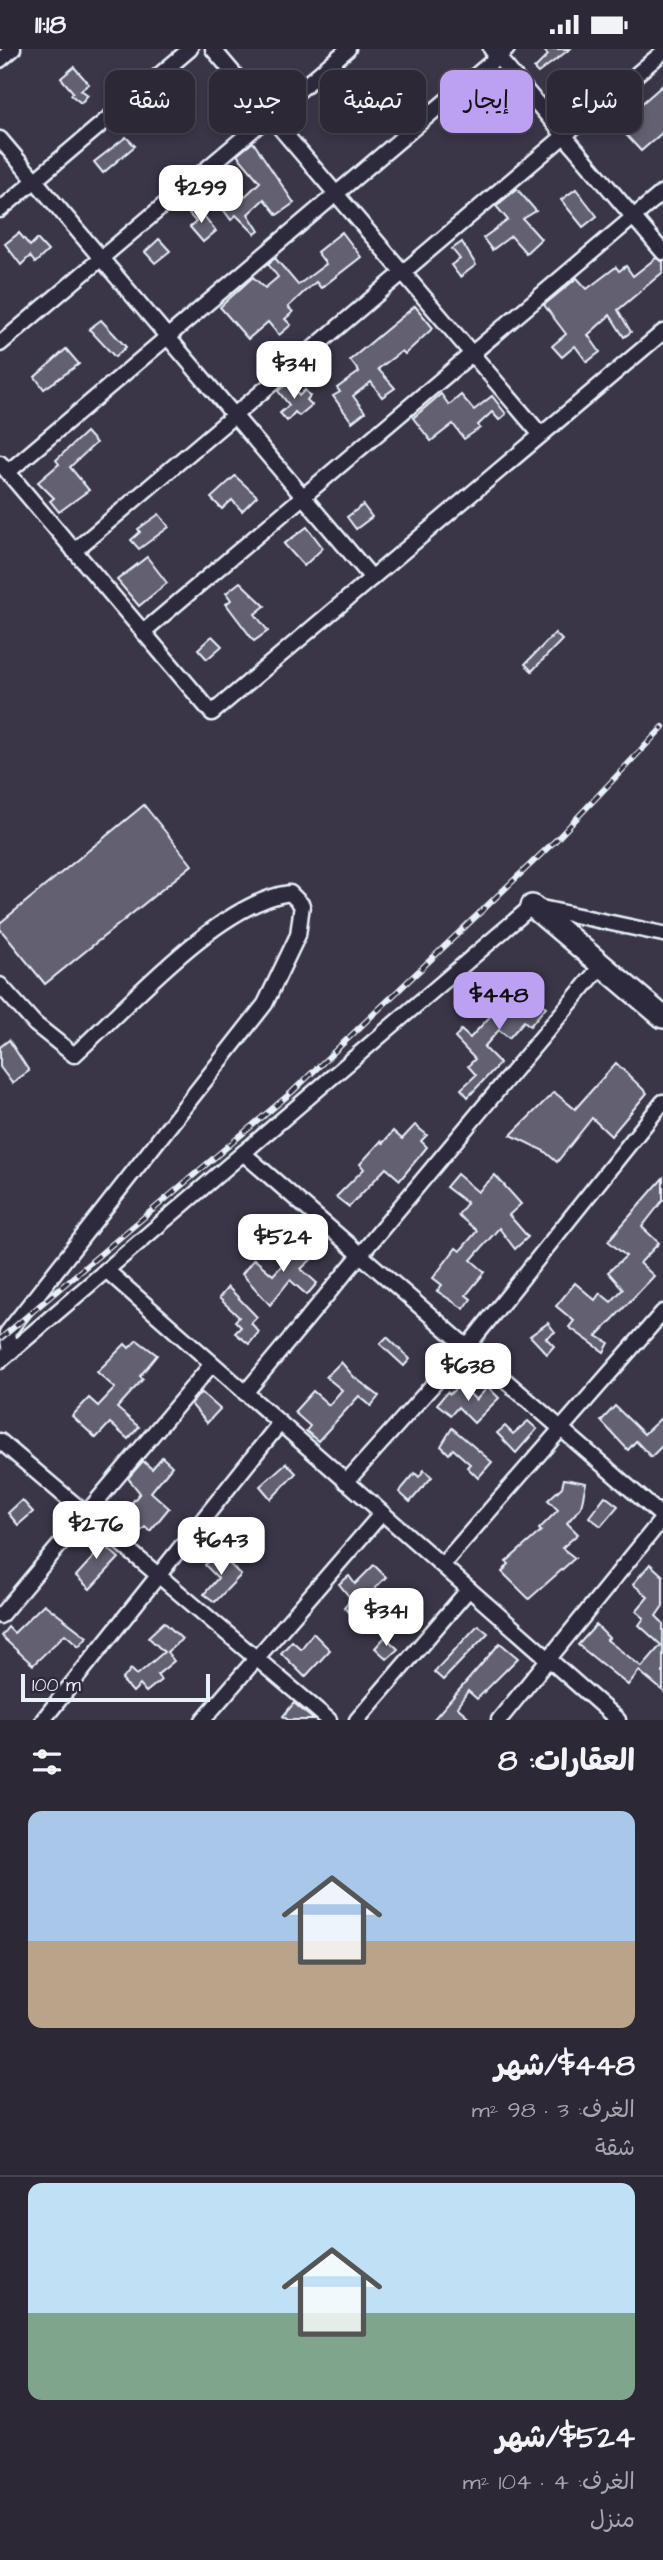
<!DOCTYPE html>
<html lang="ar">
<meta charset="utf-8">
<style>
body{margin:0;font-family:"Architects Daughter","Playpen Sans Arabic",sans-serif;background:#383442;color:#f1f3f6;direction:rtl;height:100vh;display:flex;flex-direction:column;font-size:26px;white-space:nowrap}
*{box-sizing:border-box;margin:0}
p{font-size:23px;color:#a6a6ad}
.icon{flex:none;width:38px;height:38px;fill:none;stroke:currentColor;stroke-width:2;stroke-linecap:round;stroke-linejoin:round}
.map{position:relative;height:1671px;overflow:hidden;direction:ltr}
.details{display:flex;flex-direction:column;background:#2c2836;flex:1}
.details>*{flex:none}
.top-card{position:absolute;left:21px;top:21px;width:621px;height:63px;direction:rtl;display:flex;gap:14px}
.scale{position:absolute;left:21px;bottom:18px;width:189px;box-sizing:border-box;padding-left:7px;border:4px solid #e8f1f8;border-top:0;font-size:19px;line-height:24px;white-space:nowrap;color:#e8f1f8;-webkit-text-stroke:5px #2f2a3d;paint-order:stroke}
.price{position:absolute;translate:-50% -60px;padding:0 16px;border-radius:14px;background:#fff;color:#222;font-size:23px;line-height:46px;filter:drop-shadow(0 2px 4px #0008)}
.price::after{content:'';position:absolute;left:50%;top:42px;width:21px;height:16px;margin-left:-10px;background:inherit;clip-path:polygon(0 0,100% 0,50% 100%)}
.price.active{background:#bca0f2;color:#111}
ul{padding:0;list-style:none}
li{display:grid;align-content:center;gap:14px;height:371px;padding:0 28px}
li+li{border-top:2px solid #484451}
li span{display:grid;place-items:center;height:217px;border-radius:14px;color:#555}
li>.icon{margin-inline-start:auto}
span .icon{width:126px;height:126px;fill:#fffc;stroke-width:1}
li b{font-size:30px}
h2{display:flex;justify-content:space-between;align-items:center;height:84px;padding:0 28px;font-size:30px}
.tag{padding:0 24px;border-radius:14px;background:#2c2836;box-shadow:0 4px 10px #0003,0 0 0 2px #484451;font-size:24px;line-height:63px}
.tag.active{background:#bca0f2;color:#111}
.status{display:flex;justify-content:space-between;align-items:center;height:49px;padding:0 35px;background:#2c2836;direction:ltr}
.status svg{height:19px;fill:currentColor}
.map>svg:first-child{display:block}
.building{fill:#636171;stroke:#e8f1f8;stroke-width:2}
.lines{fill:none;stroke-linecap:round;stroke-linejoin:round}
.street-casing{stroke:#e8f1f8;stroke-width:19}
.secondary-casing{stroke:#e8f1f8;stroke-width:26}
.street{stroke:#2f2a3d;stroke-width:14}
.secondary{stroke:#2f2a3d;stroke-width:21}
.rail-casing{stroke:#e8f1f8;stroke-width:6}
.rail{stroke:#2f2a3d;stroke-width:3.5;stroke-dasharray:10;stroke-linecap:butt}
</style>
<div class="status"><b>11:18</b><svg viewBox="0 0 49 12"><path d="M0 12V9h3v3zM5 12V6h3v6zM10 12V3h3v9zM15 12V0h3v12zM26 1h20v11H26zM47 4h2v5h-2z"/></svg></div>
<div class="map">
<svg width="663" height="1671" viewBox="0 0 663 1671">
<rect width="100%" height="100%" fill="#3a3648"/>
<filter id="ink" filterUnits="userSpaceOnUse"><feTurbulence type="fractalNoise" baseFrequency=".0143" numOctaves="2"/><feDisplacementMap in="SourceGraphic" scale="14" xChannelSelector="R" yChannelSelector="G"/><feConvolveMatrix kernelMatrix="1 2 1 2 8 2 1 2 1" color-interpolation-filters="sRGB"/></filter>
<g filter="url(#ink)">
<!-- building -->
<g class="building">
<polygon points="543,0 570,0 538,24 534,20 548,6"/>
<polygon points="74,18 89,35 81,41 88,46 81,54 71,46 73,43 61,29"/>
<polygon points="663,36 663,83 641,102 617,76"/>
<polygon points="126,88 135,97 103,124 94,113"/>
<polygon points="253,93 294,154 277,166 264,150 248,165 259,182 255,185 236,166 231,171 214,148 223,141 235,157 260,133 237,106"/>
<polygon points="517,140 536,162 523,170 541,190 526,204 511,187 492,201 483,189 508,171 496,157"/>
<polygon points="576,140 597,167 583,178 561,151"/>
<polygon points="197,158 216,182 203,193 190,178 196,173 189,165"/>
<polygon points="342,183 361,208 321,239 316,233 304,243 288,258 293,263 285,270 291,276 279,286 268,273 248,290 220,258 253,228 265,239 278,228 268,215 275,209 298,236 326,215 317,203"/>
<polygon points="19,184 30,197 37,190 48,202 35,214 30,207 21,216 5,195"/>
<polygon points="159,190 170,202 155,214 145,203"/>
<polygon points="462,193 476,216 460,228 451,216 460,210 452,200"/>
<polygon points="656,209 663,213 663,223 618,261 631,283 624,288 610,266 588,286 600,303 587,313 575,297 562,308 552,297 566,285 544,256 577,229 587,240 616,218 619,222 626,217 633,227"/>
<polygon points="415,257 433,279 405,305 402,302 378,320 395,339 382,348 371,333 353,347 365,363 352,373 333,347 340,343 337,339 359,323 350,311"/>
<polygon points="101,271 126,298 115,308 89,280"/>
<polygon points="66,300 79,315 44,340 35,328"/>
<polygon points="290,332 299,347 305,341 310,347 307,351 312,356 299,367 295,363 287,372 280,364 289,356 278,342"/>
<polygon points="441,345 449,356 461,346 474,361 492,347 506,365 499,371 492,363 478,376 480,379 464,390 453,375 431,392 413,369"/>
<polygon points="86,383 96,394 70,418 89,441 59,463 50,452 54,449 38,433 59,415 56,411"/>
<polygon points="235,427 257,447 242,462 232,451 222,460 211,449"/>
<polygon points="363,456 372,468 356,480 347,468"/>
<polygon points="159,465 169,478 139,500 131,491 140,483 138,480"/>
<polygon points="307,478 323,499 304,517 284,495"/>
<polygon points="147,508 167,534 139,557 117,531"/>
<polygon points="240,533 265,557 255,565 268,582 254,592 226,555 231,551 226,544"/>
<polygon points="555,584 562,591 532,622 525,615"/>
<polygon points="212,587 222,597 207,610 198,600"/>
<polygon points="144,756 192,816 45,935 0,880 0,874"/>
<polygon points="517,932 546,958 530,977 524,972 509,989 499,981 484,998 500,1014 468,1048 461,1040 476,1026 468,1017 475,1010 455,989 461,981 470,989 509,947 505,944"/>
<polygon points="9,991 29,1022 12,1034 0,1018 0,998"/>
<polygon points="616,1014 647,1044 611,1087 592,1069 557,1113 544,1102 511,1086 554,1043 575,1060"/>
<polygon points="415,1076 427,1086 421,1092 427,1098 400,1131 386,1119 349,1158 336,1148 364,1120 360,1115 381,1092 383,1094 393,1082 402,1090"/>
<polygon points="457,1125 478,1143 495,1126 521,1155 509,1166 528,1188 515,1200 499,1179 471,1211 485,1223 466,1246 471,1250 464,1260 437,1242 442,1236 433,1229 456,1199 460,1202 477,1182 458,1166 467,1154 446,1138"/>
<polygon points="663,1129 663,1151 642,1178 659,1194 640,1214 654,1227 597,1287 609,1294 604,1303 569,1278 574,1272 556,1257 575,1234 595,1251 600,1244 611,1253 623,1240 608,1223 626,1207 608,1192"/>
<polygon points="309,1187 316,1194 308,1202 314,1208 301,1220 317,1234 307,1246 290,1231 270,1256 242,1225 254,1210 273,1226"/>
<polygon points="228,1238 257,1268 251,1274 259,1283 249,1295 235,1284 241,1278 235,1272 239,1268 219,1249"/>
<polygon points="548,1274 555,1283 546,1289 554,1297 547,1305 530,1287"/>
<polygon points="387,1288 410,1310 404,1317 380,1295"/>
<polygon points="137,1291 157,1306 140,1327 143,1330 117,1359 139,1378 128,1390 110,1374 96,1389 72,1367 89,1349 98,1357 115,1339 97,1323 125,1295 129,1299"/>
<polygon points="341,1313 354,1328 379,1347 371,1357 359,1347 318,1392 306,1382 310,1377 294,1363 313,1342 329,1356 342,1341 326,1328"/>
<polygon points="460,1335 476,1351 488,1338 499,1349 474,1374 458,1358 451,1366 437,1355 447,1343 450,1345"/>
<polygon points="201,1343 220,1360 207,1374 191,1355"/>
<polygon points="615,1357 644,1385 663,1367 663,1396 651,1408 636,1392 628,1401 601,1372"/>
<polygon points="528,1372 537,1380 516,1404 497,1384 505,1377 513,1385"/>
<polygon points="452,1379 492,1413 478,1429 467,1418 470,1415 453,1400 449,1405 441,1397"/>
<polygon points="162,1408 172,1417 151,1443 169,1459 150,1482 145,1478 137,1486 118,1470 140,1444 128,1429 143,1412 152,1420"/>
<polygon points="286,1414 296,1424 271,1450 260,1437"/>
<polygon points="424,1421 432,1428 410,1453 399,1443 415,1424 419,1428"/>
<polygon points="564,1430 586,1434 581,1458 567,1474 578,1485 562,1499 575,1509 529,1550 502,1523 509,1515 506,1513 541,1482 539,1480 558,1461 548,1451 562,1438"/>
<polygon points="605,1447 618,1457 601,1477 589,1468"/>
<polygon points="22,1451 33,1463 18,1476 8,1464"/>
<polygon points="86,1480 119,1509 90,1540 76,1527 98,1503 79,1489"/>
<polygon points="217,1503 241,1526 215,1553 204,1545 218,1529 205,1516"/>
<polygon points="650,1515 663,1527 663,1557 656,1567 663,1574 663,1642 639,1622 628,1636 578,1596 596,1576 609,1589 607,1591 642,1618 661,1596 639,1576 644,1569 636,1562 648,1548 633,1535"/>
<polygon points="374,1516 386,1528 375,1539 390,1552 381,1560 374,1553 356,1570 344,1558 351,1550 339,1535 349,1527 355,1535"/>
<polygon points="44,1555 87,1588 79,1597 65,1585 33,1616 1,1587 8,1578 14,1584"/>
<polygon points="164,1573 182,1590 167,1603 174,1612 157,1626 161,1631 146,1643 140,1636 133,1643 122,1631 131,1620 137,1626 164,1603 148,1588"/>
<polygon points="478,1576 488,1584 443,1631 434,1623"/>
<polygon points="313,1584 330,1601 305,1628 281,1604 292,1592 301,1600"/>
<polygon points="385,1588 398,1600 387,1610 375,1599"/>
<polygon points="500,1594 518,1609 477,1650 468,1642 457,1658 472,1671 433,1671"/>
<polygon points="294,1654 314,1671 288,1671 283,1667"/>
</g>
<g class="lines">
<!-- street casing -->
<g class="street-casing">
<g id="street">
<polyline points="213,0 541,386"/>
<polyline points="491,0 663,203"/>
<polyline points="0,11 13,0"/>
<polyline points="0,90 372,529"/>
<polyline points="0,161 190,0"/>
<polyline points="0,295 348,0"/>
<polyline points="0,414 212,664 663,283"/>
<polyline points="8,423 507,0"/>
<polyline points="74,502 663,3"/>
<polyline points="143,583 663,143"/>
<path d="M 0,936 L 35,975 L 74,1006 C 127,958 219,853 290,844 L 302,856 L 298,886 L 265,955 L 7,1284 L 10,1303"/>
<polyline points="243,1104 663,1468"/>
<polyline points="106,1221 618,1671"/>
<polyline points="0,1312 532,857 663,885"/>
<polyline points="245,1344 602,916"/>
<polyline points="0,1392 329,1671"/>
<polyline points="346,1433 467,1298 663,1053"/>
<polyline points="442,1516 663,1263"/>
<polyline points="0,1567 212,1315"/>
<polyline points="43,1671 280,1374"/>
<polyline points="203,1671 382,1464"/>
<polyline points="357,1671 469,1540"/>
<polyline points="499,1671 663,1469"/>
</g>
</g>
<!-- secondary casing -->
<g class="secondary-casing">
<polyline id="secondary" points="532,857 663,968"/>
</g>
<!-- street -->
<use href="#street" class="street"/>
<!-- secondary -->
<use href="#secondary" class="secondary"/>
<!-- rail casing -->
<g class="rail-casing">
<polyline id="rail" points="0,1290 292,1043 557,790 663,678"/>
</g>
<!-- rail -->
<use href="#rail" class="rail"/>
</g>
</g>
</svg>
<div class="scale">100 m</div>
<b class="price" style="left:201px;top:176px">$299</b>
<b class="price" style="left:294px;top:352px">$341</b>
<b class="price active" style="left:499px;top:983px">$448</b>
<b class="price" style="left:283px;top:1225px">$524</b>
<b class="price" style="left:468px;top:1354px">$638</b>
<b class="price" style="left:96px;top:1512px">$276</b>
<b class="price" style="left:221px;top:1528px">$643</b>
<b class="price" style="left:386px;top:1599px">$341</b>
<div class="top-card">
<a class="tag">شراء</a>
<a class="tag active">إيجار</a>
<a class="tag">تصفية</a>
<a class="tag">جديد</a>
<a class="tag">شقة</a>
</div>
</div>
<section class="details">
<h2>العقارات: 8<svg class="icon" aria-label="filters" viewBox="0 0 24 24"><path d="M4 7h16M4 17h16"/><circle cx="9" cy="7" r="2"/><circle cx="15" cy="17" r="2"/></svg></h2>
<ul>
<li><span style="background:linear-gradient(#a9c7e8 60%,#b9a48a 0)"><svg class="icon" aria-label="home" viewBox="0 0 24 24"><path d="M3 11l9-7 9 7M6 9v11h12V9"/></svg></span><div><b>$448/شهر</b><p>الغرف: 3 · 98 m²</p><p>شقة</p></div></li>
<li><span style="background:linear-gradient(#bfe0f5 60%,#7fa58c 0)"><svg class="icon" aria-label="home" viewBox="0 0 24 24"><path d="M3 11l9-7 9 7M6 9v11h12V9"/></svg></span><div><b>$524/شهر</b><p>الغرف: 4 · 104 m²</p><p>منزل</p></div></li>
</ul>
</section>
